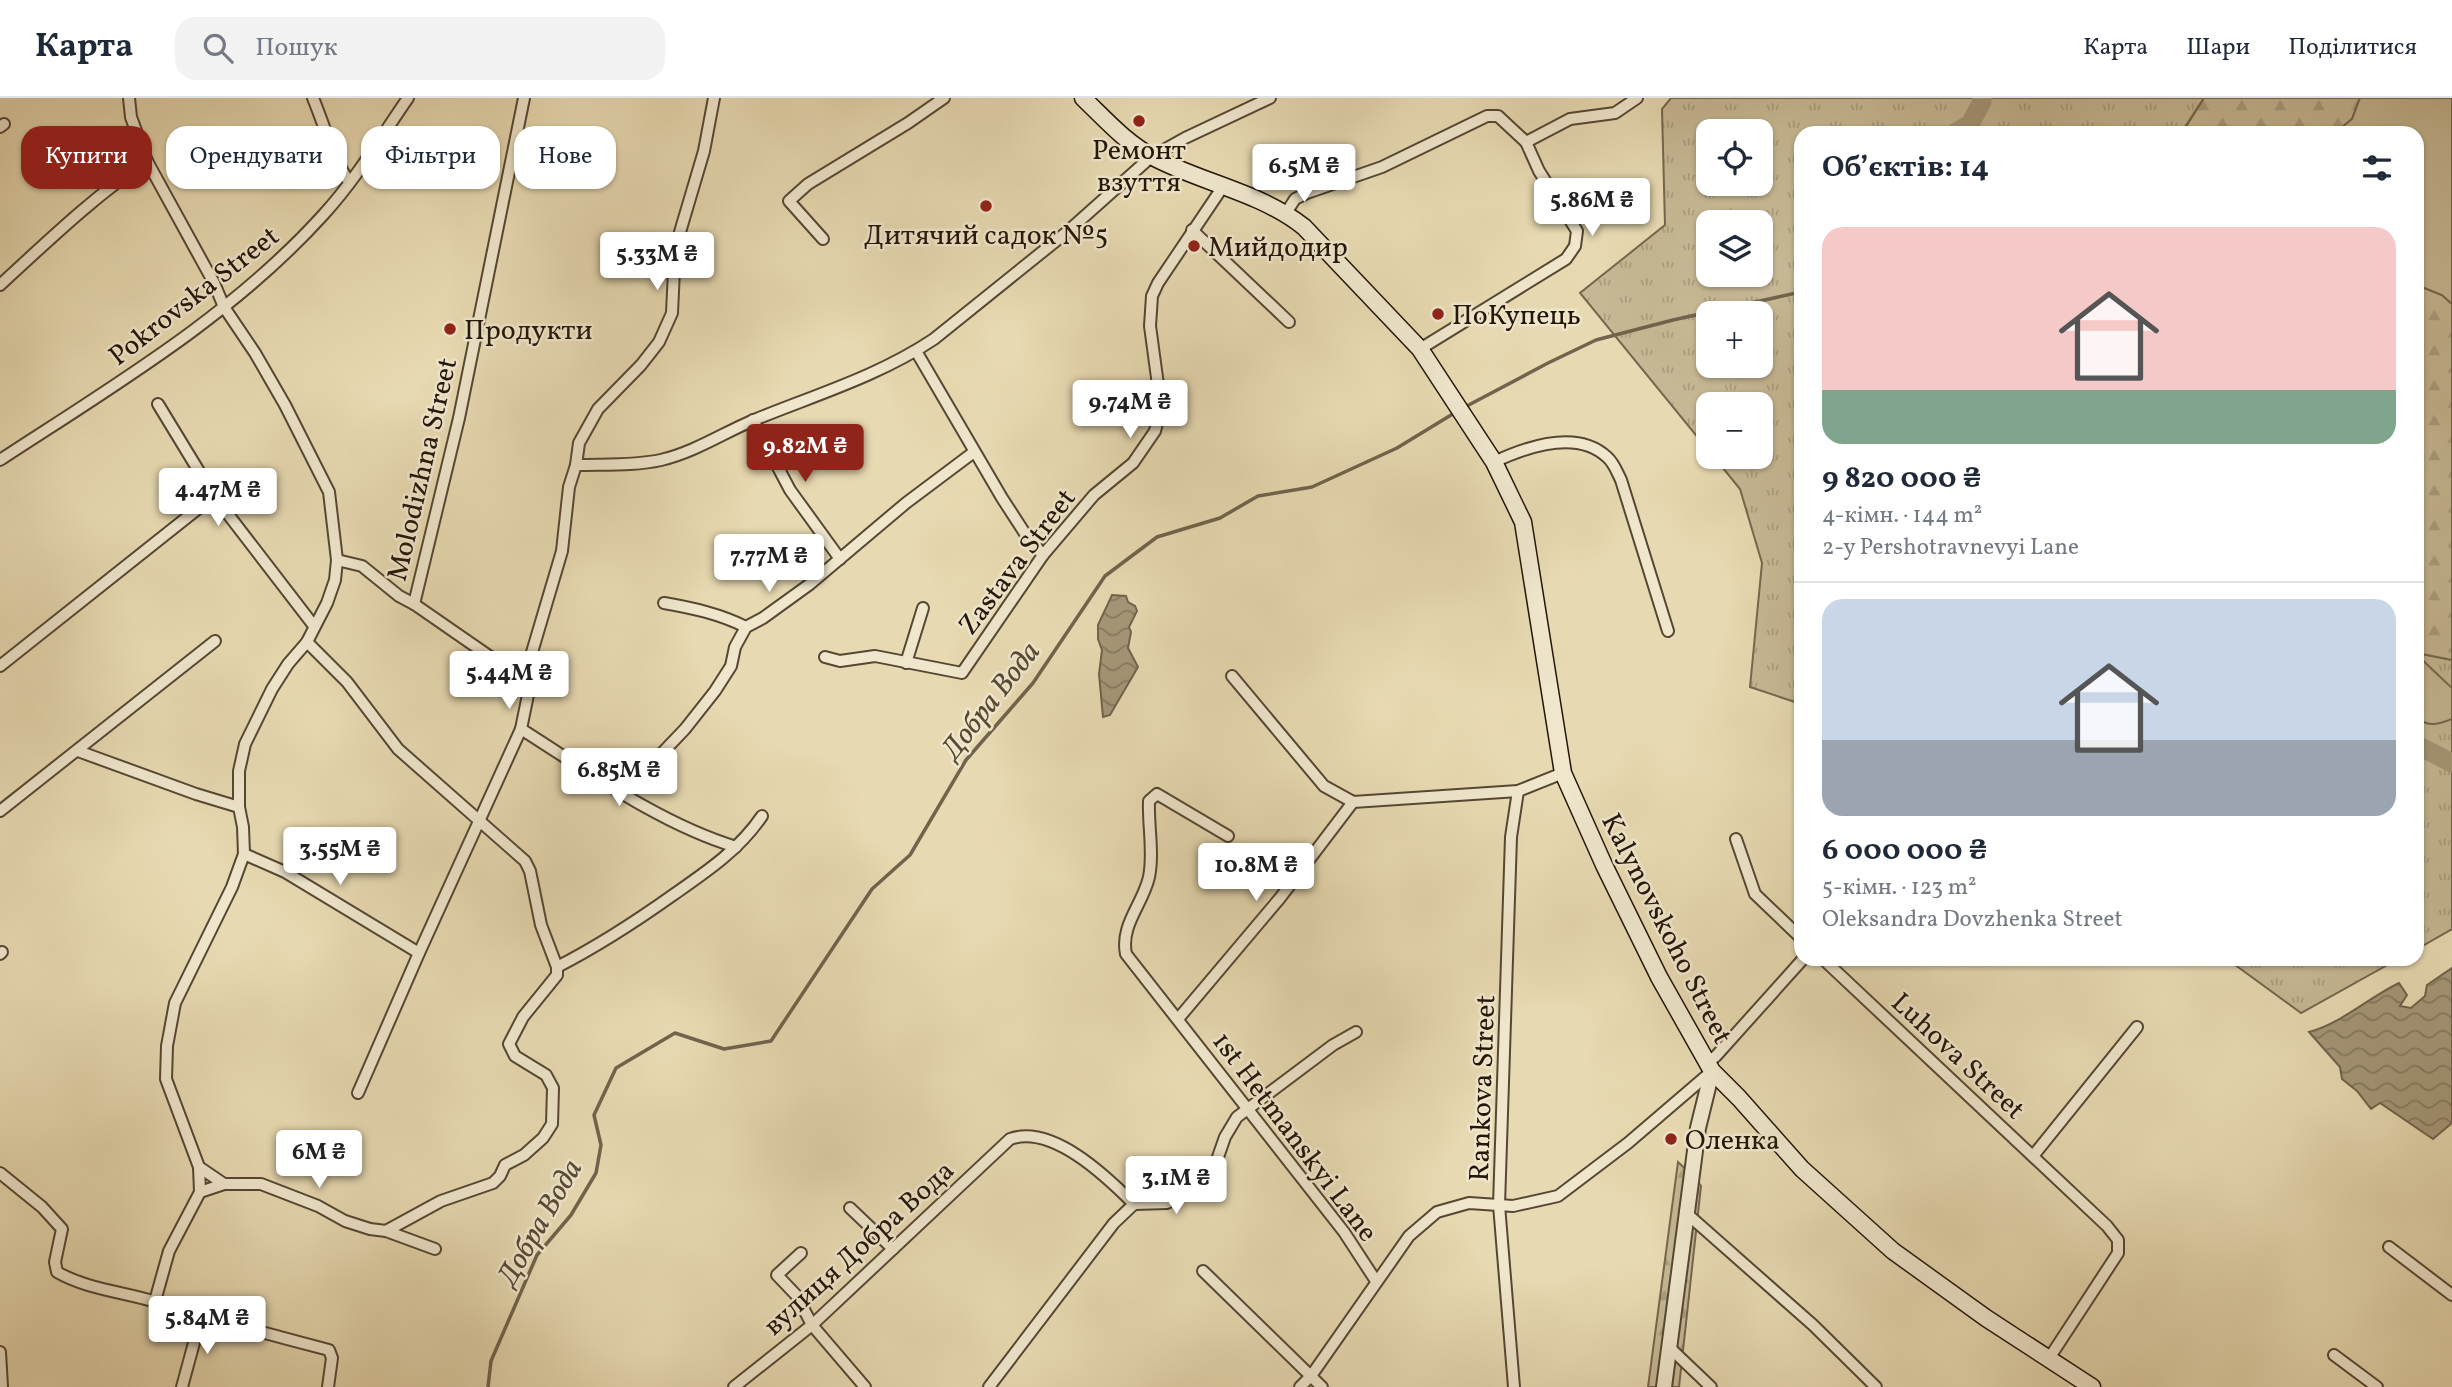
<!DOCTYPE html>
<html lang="uk">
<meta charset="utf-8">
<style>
body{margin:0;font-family:Vollkorn,serif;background:#f2f2f3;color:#1f2937;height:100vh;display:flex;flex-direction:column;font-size:26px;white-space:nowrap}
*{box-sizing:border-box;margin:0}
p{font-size:23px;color:#747a83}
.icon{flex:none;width:38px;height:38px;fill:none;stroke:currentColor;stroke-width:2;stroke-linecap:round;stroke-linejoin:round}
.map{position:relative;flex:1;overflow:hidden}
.panel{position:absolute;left:1794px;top:28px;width:630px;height:840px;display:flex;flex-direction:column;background:#fff;border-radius:21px;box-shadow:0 2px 5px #0004}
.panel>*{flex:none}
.top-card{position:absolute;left:21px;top:28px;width:665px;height:63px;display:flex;gap:14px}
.tools{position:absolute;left:1696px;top:21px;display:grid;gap:14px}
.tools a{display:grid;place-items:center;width:77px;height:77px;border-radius:14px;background:#fff;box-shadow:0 2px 5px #0004;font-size:35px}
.price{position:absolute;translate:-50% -60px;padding:0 16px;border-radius:7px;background:#fff;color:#222;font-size:23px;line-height:46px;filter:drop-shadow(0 2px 4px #0008)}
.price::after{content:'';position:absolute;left:50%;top:42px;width:21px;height:16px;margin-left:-10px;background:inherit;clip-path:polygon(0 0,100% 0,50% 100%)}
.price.active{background:#8f2418;color:#fff}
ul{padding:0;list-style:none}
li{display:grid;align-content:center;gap:14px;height:371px;padding:0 28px}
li+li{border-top:2px solid #e0e1e3}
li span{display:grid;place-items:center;height:217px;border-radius:21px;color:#555}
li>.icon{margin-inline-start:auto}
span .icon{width:126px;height:126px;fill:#fffc;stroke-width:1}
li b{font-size:30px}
h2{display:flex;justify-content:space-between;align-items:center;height:84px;padding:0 28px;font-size:30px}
.pill{padding:0 24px;border-radius:21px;background:#fff;box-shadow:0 2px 5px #0004;font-size:24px;line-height:63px}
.pill.active{background:#8f2418;color:#fff}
header{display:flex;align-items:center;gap:42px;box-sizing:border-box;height:98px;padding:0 35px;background:#fff;border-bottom:2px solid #e0e1e3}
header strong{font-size:33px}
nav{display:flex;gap:38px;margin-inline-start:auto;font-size:24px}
.search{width:490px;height:63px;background:#f2f2f3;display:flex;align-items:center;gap:18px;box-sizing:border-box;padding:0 24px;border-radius:21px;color:#747a83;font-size:26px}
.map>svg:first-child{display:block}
.grass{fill:url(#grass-tufts);stroke:#75674e;stroke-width:2;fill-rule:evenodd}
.forest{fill:url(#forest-firs);stroke:#75674e;stroke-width:2}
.garden{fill:#c6b894;stroke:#75674e;stroke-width:2}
.water{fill:url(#water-waves);stroke:#71634c;stroke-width:2}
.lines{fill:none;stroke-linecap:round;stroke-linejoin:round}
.stream{stroke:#71634c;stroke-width:3.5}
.river{stroke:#a59778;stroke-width:19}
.minor-casing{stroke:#554733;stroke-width:14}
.tertiary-casing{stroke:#554733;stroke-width:18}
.secondary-casing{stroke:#241609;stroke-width:19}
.minor{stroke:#efe6cc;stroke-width:10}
.tertiary{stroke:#efe6cc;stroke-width:14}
.secondary{stroke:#efe6cc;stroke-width:16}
.poi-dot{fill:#8f2418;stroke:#efe6cc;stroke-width:2.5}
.labels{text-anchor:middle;stroke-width:5;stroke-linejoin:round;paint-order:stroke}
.poi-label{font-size:28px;fill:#241609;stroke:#efe6cc;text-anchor:start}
.street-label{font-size:28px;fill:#241609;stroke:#efe6cc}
.water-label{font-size:30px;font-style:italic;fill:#584a35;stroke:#efe6cc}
</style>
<header>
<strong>Карта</strong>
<div class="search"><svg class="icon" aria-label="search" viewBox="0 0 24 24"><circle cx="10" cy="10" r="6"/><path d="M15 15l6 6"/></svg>Пошук</div>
<nav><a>Карта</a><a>Шари</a><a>Поділитися</a></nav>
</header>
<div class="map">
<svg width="2452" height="1289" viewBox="0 0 2452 1289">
<defs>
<pattern id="grass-tufts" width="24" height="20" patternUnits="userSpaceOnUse" patternTransform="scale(1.75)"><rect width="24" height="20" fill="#c6b894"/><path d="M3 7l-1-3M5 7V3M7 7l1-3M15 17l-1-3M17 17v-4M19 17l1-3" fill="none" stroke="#aa9d7e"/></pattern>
<pattern id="forest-firs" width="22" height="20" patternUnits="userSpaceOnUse" patternTransform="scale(1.75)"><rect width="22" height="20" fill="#c6b894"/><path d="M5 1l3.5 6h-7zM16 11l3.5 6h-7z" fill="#aa9d7e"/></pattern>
<pattern id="water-waves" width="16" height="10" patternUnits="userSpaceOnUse" patternTransform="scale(1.75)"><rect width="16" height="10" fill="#a59778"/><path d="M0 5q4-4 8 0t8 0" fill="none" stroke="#867a61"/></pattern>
</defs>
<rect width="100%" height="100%" fill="#e7d9b1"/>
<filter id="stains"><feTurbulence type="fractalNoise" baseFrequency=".00286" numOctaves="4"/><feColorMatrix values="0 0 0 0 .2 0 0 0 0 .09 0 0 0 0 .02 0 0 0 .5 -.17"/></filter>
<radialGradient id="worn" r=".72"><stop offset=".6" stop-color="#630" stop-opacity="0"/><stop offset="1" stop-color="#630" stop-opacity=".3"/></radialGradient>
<!-- grass -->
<g class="grass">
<path d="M 1671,0 L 2204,0 L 2181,35 L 1801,35 L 1801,606 L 1750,589 L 1762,465 L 1740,391 L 1714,359 L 1760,359 L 1760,306 L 1708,306 L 1708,352 L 1580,195 L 1665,127 L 1662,11 ZM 1708,33 L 1760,33 L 1760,86 L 1708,86 ZM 1708,124 L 1760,124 L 1760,177 L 1708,177 ZM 1708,215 L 1760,215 L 1760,268 L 1708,268 Z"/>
<polygon points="2417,555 2452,562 2452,831 2417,851"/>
<polygon points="2227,861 2398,861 2301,915"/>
</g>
<!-- forest -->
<g class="forest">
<polygon points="2204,0 2360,0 2352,21 2335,35 2182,35"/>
<polygon points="2417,187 2442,197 2452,206 2452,562 2417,555"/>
<polygon points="1678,1064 1696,1081 1701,1088 1679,1289 1648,1289"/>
</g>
<!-- garden -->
<g class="garden">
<polygon points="2360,0 2452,0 2452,206 2442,197 2417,187 2417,35 2335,35 2352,21"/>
<path d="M 2417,557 L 2452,590 L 2452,621 C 2440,626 2427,630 2417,619 Z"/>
</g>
<!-- water -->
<g class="water">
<polygon points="1112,497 1126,498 1128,504 1135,508 1137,513 1129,529 1131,534 1128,550 1138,569 1110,617 1103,619 1099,576 1102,552 1098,541 1098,527"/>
<path d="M 2452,870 L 2452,1025 L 2433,1041 L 2380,1005 L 2371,1011 L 2357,993 L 2342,981 L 2340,969 L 2309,934 C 2342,925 2368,900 2399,885 L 2407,897 L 2400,908 L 2411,910 L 2425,898 L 2427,887 Z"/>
</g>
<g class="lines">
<!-- stream -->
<g class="stream">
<polyline points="1463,310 1548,265 1596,242 1673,222 1801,194"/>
<polyline points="488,1289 491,1263 537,1157 571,1117 596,1075 601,1047 594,1017 616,970 675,935 724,951 771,943 872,791 910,757 966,662 1033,585 1105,478 1157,439 1220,420 1258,398 1312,389 1397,350 1456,314"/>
</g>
<!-- river -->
<g class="river">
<polyline points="1955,35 1970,26 1982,4 1982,0"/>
<polyline points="2417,647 2452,665"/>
</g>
<!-- minor casing -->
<g class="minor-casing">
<g id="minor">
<polyline points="129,0 131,19 147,63 214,185 224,209 255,255 285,307 329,394 337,462 335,482 327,505 307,544 288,566 272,591 245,646 239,673 239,709 243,729 244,756 232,789 175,905 167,948 166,981 199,1069 200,1094 169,1153 155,1203"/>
<path d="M 313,0 C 325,29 332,57 349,84"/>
<polyline points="0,29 4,26"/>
<polyline points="1286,115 1295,101 1307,95 1382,69 1487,18 1498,18 1526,44"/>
<polyline points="1192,132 1289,224"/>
<polyline points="823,141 789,103 808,86 908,25 944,0"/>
<path d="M 0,187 C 47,144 93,99 147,63"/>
<polyline points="1420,251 1566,161 1575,148 1577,133 1539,73 1526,44 1570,21 1615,15 1637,0"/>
<polyline points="916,253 1002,400 1026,437 1043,457"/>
<polyline points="158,306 214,398 314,528"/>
<polyline points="753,322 790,392 840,461"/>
<path d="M 0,362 C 113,288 232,218 324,116 C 356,81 381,39 408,0"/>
<path d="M 1494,364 C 1526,349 1577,331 1607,359 C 1614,365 1617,374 1621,382 L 1668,533"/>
<path d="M 576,367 C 604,366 634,368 661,362 C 695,354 723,335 754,322 C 815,297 879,278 934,241 L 1067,134 L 1151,59 L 1185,40 L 1270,0"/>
<polyline points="337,462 362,468 399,498 414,506 505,569 515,569 530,561"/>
<path d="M 664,505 C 693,510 720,516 746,529"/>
<polyline points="414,506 459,320 524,0"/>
<polyline points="307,544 347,584 398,651 525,763 530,773 541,827 557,869 557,877 523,919 509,946 515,958 546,977 553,990 552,1026 543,1040 524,1057 505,1067 500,1078 493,1085 441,1103 386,1133"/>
<polyline points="825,559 840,563 875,558 962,575 1043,457 1094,397 1133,365 1155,333 1161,309 1150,228 1152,198 1158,185 1224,87"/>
<polyline points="906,565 923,510"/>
<polyline points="0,568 214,398"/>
<polyline points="1232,578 1324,688 1353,704 1518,693 1563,675"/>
<path d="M 521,631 C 589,674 658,725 736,749"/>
<polyline points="78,653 196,696 239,709"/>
<polyline points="624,695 685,631 715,593 731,568 735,549 746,529 763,520 810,486 906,405 974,354"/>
<polyline points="0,713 215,543"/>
<path d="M 1228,738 L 1157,696 L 1149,703 C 1148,728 1154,755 1149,779 C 1143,806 1120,827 1126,856 L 1344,1134 L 1376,1183"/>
<polyline points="1736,741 1755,796 1801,840"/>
<polyline points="244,756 285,774 419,855"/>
<polyline points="0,856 2,854"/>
<polyline points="1823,861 2107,1128 2118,1142 2118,1155 2048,1262"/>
<path d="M 557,869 C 598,848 635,824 673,797 C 706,774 739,752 762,718"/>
<polyline points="1178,921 1280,800 1353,704"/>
<polyline points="1707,965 1716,958 1803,861"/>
<polyline points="358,995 419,855 521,631 530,587 530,561 562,453 569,389 576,367 579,345 598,311 641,267 659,244 672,215 675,151 704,53 714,0"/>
<polyline points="2033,1058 2137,929"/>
<polyline points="199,1069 224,1086"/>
<path d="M 0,1075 L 42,1109 L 62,1131 L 55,1164 L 57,1174 C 86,1191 124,1194 156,1204 C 213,1221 271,1237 329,1252 L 332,1260 L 328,1289"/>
<polyline points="200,1094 224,1086 261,1086 318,1108 345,1123 370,1131 386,1133 435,1151"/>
<polyline points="850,1110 893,1151"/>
<polyline points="1685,1114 1813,1227 1876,1289"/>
<polyline points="2389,1149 2452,1197"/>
<polyline points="801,1155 777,1177 797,1198 812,1227 865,1289"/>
<polyline points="1203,1173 1322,1289"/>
<polyline points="1669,1249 1711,1289"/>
<polyline points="0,1254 2,1289"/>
<polyline points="2334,1257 2377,1289"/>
<polyline points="182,1289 201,1219"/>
<path d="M 734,1289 L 812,1227 L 1010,1041 C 1052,1026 1106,1078 1134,1106"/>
<polyline points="989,1289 1114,1125 1134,1106 1167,1105 1211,1079 1225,1039 1237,1019 1333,947 1356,934"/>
<polyline points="1300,1289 1311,1278 1409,1138 1437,1114 1469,1105 1513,1108 1558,1098 1628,1045 1712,973"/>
<polyline points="1514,1289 1499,1107 1511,739 1518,693"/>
</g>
</g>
<!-- tertiary casing -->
<g class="tertiary-casing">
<polyline id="tertiary" points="1664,1289 1698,1030 1712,973"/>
</g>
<!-- secondary casing -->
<g class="secondary-casing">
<path id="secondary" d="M 1083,0 C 1105,21 1126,45 1153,59 C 1202,85 1260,94 1304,129 L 1420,251 L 1494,364 L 1523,424 L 1563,675 L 1604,767 L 1659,879 L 1712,973 L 1739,1000 L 1802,1071 L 1893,1153 L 1986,1220 L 2092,1289"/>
</g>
<!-- minor -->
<use href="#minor" class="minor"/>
<!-- tertiary -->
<use href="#tertiary" class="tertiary"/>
<!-- secondary -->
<use href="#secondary" class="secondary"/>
</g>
<!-- markers -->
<g class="poi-dot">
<circle cx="1139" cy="23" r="7"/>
<circle cx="986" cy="108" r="7"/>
<circle cx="1194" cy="148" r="7"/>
<circle cx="1438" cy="216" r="7"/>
<circle cx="450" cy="231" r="7"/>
<circle cx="1671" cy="1041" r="7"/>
</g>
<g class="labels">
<!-- poi labels -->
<g class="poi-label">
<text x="1139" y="61" text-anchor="middle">Ремонт<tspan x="1139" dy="32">взуття</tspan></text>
<text x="986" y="146" text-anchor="middle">Дитячий садок №5</text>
<text x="1208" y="158">Мийдодир</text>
<text x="1452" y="226">ПоКупець</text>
<text x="464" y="241">Продукти</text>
<text x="1685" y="1051">Оленка</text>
</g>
<!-- street labels -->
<g class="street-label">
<text transform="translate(193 197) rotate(-38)" y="10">Pokrovska Street</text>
<text transform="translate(421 371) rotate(-77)" y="10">Molodizhna Street</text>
<text transform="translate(1016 463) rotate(-53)" y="10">Zastava Street</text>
<text transform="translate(1668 830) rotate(63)" y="10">Kalynovskoho Street</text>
<text transform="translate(1959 957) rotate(43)" y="10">Luhova Street</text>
<text transform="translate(1481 990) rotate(-88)" y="10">Rankova Street</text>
<text transform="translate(1296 1038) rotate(53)" y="10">1st Hetmanskyi Lane</text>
<text transform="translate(858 1149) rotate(-42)" y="10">вулиця Добра Вода</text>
</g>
<!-- water labels -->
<g class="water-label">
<text transform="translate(990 602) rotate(-52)" y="10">Добра Вода</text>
<text transform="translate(539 1124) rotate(-60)" y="10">Добра Вода</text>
</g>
</g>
<rect width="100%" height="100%" filter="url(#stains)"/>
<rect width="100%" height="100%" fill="url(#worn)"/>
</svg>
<div class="tools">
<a><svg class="icon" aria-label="locate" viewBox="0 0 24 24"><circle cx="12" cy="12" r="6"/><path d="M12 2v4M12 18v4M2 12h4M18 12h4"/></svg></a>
<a><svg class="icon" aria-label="layers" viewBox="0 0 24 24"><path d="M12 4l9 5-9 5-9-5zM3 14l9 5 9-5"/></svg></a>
<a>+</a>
<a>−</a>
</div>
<b class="price" style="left:1304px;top:106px">6.5M ₴</b>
<b class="price" style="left:1592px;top:140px">5.86M ₴</b>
<b class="price" style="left:657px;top:194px">5.33M ₴</b>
<b class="price" style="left:1130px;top:342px">9.74M ₴</b>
<b class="price active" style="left:805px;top:386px">9.82M ₴</b>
<b class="price" style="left:218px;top:430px">4.47M ₴</b>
<b class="price" style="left:769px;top:496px">7.77M ₴</b>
<b class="price" style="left:509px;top:613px">5.44M ₴</b>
<b class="price" style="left:619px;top:710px">6.85M ₴</b>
<b class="price" style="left:340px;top:789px">3.55M ₴</b>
<b class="price" style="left:1256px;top:805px">10.8M ₴</b>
<b class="price" style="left:319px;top:1092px">6M ₴</b>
<b class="price" style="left:1176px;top:1118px">3.1M ₴</b>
<b class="price" style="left:207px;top:1258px">5.84M ₴</b>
<div class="top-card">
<a class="pill active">Купити</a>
<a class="pill">Орендувати</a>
<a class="pill">Фільтри</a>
<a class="pill">Нове</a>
</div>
<section class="panel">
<h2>Об’єктів: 14<svg class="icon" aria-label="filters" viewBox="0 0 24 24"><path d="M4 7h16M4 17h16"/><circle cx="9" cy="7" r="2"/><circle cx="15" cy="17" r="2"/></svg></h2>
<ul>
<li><span style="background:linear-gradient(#f6c9c9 75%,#7fa58c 0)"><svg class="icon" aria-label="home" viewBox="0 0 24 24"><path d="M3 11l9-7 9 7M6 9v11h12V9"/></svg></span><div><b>9 820 000 ₴</b><p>4-кімн. · 144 m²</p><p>2-y Pershotravnevyi Lane</p></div></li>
<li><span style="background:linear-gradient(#c9d6e8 65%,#9aa5b1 0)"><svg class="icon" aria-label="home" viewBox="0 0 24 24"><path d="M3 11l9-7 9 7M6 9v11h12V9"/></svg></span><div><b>6 000 000 ₴</b><p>5-кімн. · 123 m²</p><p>Oleksandra Dovzhenka Street</p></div></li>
</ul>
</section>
</div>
